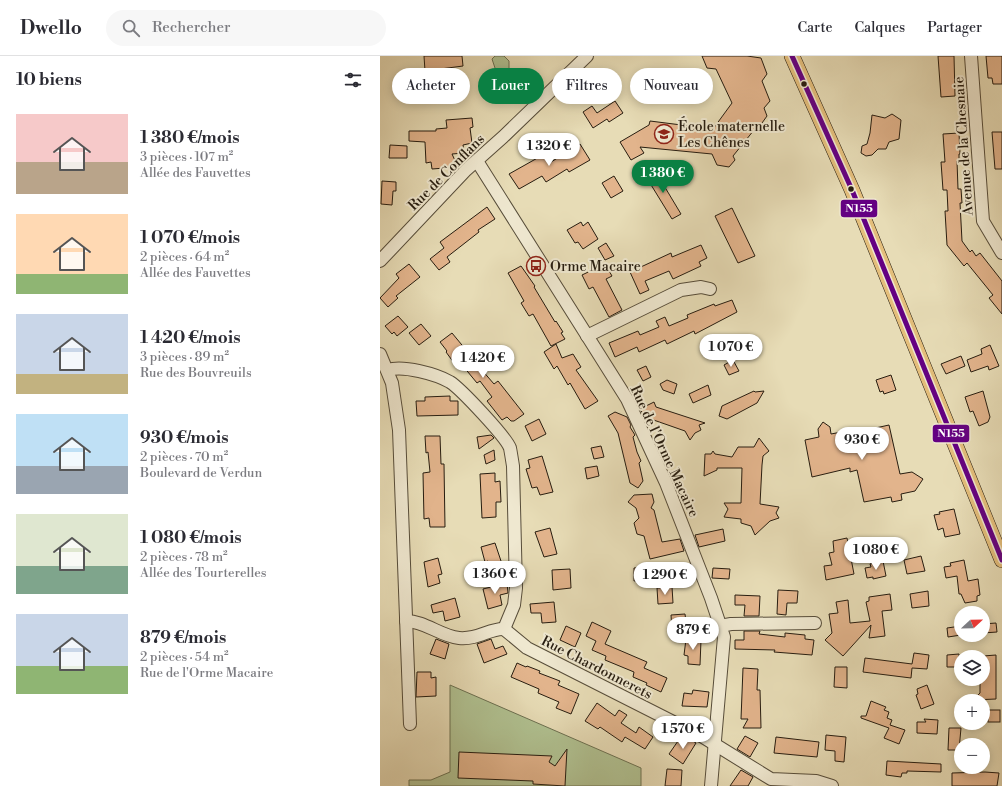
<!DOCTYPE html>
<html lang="fr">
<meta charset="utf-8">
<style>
body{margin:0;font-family:"Libre Bodoni",serif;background:#f7f7f7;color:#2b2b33;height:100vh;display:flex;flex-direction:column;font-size:15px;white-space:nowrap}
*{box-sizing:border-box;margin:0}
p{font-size:13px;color:#7c7c81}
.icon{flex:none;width:22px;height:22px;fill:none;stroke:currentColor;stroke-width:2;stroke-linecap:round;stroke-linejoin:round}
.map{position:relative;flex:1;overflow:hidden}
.drawer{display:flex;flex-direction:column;background:#fff;width:380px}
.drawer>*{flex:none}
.banner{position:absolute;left:12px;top:12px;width:380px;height:36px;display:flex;gap:8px}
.needle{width:26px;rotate:68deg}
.fabs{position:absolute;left:574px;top:550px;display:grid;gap:8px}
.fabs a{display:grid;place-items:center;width:36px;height:36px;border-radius:50%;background:#fff;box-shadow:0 2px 10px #0003;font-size:20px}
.price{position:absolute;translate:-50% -34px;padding:0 9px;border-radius:14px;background:#fff;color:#222;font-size:13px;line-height:26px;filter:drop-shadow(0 1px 2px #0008)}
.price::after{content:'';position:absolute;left:50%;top:24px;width:12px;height:9px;margin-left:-6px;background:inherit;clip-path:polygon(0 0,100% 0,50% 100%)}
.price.on{background:#0b8043;color:#fff}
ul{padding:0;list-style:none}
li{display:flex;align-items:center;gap:12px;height:100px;padding:0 16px}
li span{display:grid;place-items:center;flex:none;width:112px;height:80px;border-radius:0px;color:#555}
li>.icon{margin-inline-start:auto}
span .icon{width:48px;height:48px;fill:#fffc;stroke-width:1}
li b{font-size:17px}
h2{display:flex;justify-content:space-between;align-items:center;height:48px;padding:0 16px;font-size:17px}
.chip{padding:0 14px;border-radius:18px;background:#fff;box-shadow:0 2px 10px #0003;font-size:14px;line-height:36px}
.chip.on{background:#0b8043;color:#fff}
header{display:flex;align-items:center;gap:24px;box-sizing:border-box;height:56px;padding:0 20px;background:#fff;border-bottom:1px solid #e1e1e2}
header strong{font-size:19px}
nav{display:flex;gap:22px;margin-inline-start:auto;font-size:14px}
.search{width:280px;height:36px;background:#f7f7f7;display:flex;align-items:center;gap:10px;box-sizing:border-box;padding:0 14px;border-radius:22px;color:#7c7c81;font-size:15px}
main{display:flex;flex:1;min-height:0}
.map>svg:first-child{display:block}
.green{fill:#b1c292;stroke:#6c7051}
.building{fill:#e2b48c;stroke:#271d10}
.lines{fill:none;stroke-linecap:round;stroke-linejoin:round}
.minor-casing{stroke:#574d3a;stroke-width:14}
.major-casing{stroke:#271d10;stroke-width:16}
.minor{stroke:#efe8d0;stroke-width:12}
.major{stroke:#e4be7b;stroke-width:15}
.bus-1-casing{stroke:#efe8d0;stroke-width:8}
.bus-1{stroke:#640082;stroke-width:5}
.bus-dot{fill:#271d10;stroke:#efe8d0;stroke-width:1.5}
.labels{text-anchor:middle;stroke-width:4;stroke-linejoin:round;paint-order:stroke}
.poi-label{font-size:14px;fill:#271d10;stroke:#efe8d0;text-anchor:start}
.street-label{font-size:14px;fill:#271d10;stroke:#efe8d0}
.line-badge{stroke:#efe8d0;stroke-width:1.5}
.badge-label{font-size:11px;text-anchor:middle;font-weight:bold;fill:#fff}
</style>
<header>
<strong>Dwello</strong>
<div class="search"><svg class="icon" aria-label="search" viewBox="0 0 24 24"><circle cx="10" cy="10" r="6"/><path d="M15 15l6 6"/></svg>Rechercher</div>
<nav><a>Carte</a><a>Calques</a><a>Partager</a></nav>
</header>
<main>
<section class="drawer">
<h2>10 biens<svg class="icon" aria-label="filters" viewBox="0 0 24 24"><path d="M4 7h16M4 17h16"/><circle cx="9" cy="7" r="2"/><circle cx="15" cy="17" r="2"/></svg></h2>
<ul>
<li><span style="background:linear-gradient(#f6c9c9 60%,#b9a48a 0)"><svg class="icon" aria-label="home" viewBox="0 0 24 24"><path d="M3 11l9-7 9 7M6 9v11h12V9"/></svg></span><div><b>1 380 €/mois</b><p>3 pièces · 107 m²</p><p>Allée des Fauvettes</p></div></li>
<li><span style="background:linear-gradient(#ffd9b3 75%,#8fb573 0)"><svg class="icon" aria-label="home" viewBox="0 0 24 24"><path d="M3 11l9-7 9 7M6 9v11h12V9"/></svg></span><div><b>1 070 €/mois</b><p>2 pièces · 64 m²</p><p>Allée des Fauvettes</p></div></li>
<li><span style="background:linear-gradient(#c9d6e8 75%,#c2b280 0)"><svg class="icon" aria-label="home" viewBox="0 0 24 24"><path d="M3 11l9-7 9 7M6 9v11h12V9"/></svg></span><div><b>1 420 €/mois</b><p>3 pièces · 89 m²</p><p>Rue des Bouvreuils</p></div></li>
<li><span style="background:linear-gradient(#bfe0f5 65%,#9aa5b1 0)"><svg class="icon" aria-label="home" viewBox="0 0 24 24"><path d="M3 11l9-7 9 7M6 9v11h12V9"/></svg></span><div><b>930 €/mois</b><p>2 pièces · 70 m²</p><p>Boulevard de Verdun</p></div></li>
<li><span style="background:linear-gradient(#dfe7d0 65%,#7fa58c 0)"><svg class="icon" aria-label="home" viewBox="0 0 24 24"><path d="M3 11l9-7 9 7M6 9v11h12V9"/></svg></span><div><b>1 080 €/mois</b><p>2 pièces · 78 m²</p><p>Allée des Tourterelles</p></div></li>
<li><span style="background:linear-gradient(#c9d6e8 65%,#8fb573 0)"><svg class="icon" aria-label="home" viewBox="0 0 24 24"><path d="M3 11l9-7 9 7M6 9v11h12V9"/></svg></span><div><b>879 €/mois</b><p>2 pièces · 54 m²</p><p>Rue de l'Orme Macaire</p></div></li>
</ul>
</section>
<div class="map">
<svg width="622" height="730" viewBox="0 0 622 730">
<rect width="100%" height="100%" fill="#e7dcb6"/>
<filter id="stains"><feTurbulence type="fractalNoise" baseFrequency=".005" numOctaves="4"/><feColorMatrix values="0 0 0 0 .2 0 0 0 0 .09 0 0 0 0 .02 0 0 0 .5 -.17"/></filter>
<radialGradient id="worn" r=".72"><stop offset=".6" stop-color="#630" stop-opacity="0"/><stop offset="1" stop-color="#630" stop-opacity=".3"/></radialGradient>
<!-- green -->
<g class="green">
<polygon points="115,0 124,0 129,5 129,16 122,23 118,21 112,3"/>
<polygon points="70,629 261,712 261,730 29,730 29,724 51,724 70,716"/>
</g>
<!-- building -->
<g class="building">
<polygon points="44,0 82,0 83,10 45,15"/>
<polygon points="322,0 367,0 381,2 387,18 382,25 390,45 384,52 387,60 377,74 374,74 353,100 355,104 349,111 337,109 332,98 260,91 264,97 251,104 240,86 269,69 270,65 333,73 352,47 336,13 327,12"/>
<polygon points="558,0 574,0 575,40 561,41"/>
<polygon points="606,0 622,0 622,28 613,28 612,22 608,22"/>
<polygon points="216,14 225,26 211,35 203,22"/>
<polygon points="37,22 38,40 24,41 22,23"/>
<polygon points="235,45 243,57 229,66 227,63 213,72 203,56 212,50 217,57"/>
<polygon points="512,58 521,64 519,83 509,86 506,93 498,93 492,99 486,100 481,97 482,90 487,88 490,77 492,59 505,62"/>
<polygon points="92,62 93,71 90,72 92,87 83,89 84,97 72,98 78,111 52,113 51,106 46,107 45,86 29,85 29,75 56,75 56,73 67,72 66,64"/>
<polygon points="612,76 622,76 622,113 615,113"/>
<polygon points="579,77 580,98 579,98 579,105 577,105 578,133 581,133 582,147 580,147 582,185 590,196 592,194 596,200 600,197 622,225 622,258 609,242 613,239 587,207 584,210 567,189 565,155 568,155 567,134 563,134 561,106 565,106 563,78"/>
<polygon points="200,88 210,104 189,116 187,113 166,126 162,120 139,133 129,118 161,100 163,102 168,100 171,106"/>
<polygon points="10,89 27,90 27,102 9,102"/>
<polygon points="274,113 301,158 292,163 265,119"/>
<polygon points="234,120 243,135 231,142 222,127"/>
<polygon points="2,125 16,126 16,135 13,135 12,149 1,148"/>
<polygon points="107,151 115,163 98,174 99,176 67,201 70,206 59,214 50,203 64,192 60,186"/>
<polygon points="352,152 375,200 358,207 335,160"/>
<polygon points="201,166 203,170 208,166 218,183 203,193 198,186 195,187 187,174"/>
<polygon points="226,187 234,200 225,204 218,192"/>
<polygon points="321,189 327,202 319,206 321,210 293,223 289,215 265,225 269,234 260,238 250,216 291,197 292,201"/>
<polygon points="29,208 40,221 16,240 18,242 8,251 0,242 19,222 16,218"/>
<polygon points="225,208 232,220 226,223 242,254 229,261 213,231 209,233 202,219"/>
<polygon points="141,210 155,230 154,231 175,266 176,265 183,276 181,277 185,283 171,290 153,258 149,260 141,247 144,245 128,217"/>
<polygon points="352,244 357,256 315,278 314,275 287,288 285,284 259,296 257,291 235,301 229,287 258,275 260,279 279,271 276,265 285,261 289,270 308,262 307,259 334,248 335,250"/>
<polygon points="18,260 28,271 17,280 14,276 12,278 5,270"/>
<polygon points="41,268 51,280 39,289 29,277"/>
<polygon points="72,277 91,300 95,298 104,310 101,313 114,328 118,325 144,358 134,365 131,365 127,361 122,364 107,345 112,341 100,325 97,327 78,304 74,307 66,296 67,295 60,286"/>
<polygon points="176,288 182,302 193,298 201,311 196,314 218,345 205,353 190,327 188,329 177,310 174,313 164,296"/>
<polygon points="610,289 619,310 609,314 608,310 591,316 587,304 602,298 601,293"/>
<polygon points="581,300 585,310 566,318 561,308"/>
<polygon points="353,304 359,315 349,319 344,309"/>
<polygon points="266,310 271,321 263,325 257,314"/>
<polygon points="511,319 516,334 504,338 503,335 500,336 496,324"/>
<polygon points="287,324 297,328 294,338 283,334 280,328"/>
<polygon points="328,329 331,339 313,347 309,338"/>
<polygon points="374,335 375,336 384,335 377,347 347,363 339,360 342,350"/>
<polygon points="603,335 610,361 608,366 599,370 593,355 590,356 585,341"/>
<polygon points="70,340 70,345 78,345 78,359 37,360 36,345 45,345 45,341"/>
<polygon points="274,346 276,351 325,367 319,369 321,374 315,377 310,384 305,375 265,361 260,353"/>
<polygon points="235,356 247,361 251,369 250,371 255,379 253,381 257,396 261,405 259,407 263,425 258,432 250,427 238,377 228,360"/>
<polygon points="159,363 166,378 152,385 145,370"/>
<polygon points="443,366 450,371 451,378 467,375 467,376 473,375 473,377 509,369 520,418 532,416 543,423 535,435 521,438 522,444 512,446 511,441 484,446 477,414 470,416 470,412 432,421 425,384 439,381 438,373"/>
<polygon points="111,379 114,382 99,393 97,381"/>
<polygon points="45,380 60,380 61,408 64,408 65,471 50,471 49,462 44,463 43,417 50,416 48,396 46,397"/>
<polygon points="379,382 389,395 383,400 382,409 380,448 399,451 396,457 399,462 390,465 375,479 371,470 361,467 361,463 344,461 348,453 344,447 361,447 362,412 337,412 337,414 324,420 325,398 331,398 333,395 335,398 352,401 358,391 374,391"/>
<polygon points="221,390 224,401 214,403 211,392"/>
<polygon points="114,394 115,404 106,408 104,399"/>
<polygon points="162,400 173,436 160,439 157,431 152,432 146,413 150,412 148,404"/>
<polygon points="217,410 219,420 207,423 205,412"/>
<polygon points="115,417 115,426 120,425 121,446 116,446 116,461 102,462 100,418"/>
<polygon points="272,438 274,446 271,452 274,454 282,486 300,483 304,495 270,503 264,480 257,478 254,467 259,462 256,452 248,446 254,439"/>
<polygon points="574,453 580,478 565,481 563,472 558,474 554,459 560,458 559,456"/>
<polygon points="170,472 177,498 164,501 155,476"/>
<polygon points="343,473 345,485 319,491 315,479"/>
<polygon points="467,482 474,518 446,524 444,510 452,509 449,497 454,496 453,485"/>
<polygon points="115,487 123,511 111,514 108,505 105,506 101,491"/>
<polygon points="541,500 545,515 527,518 524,504"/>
<polygon points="58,502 62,518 58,519 60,527 48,531 44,506"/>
<polygon points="584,504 588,525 598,523 600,539 597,540 597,545 585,547 581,538 579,538 577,520 566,522 564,511 571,510 570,507"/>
<polygon points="503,505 506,520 493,523 493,521 487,522 485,512 491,511 490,508"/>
<polygon points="278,510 279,523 254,525 254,512"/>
<polygon points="333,512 350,513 349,523 332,522"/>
<polygon points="190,513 191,532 173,534 172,514"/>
<polygon points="127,527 128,537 120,539 122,549 108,553 103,533"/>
<polygon points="292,531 293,547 278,548 277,532"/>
<polygon points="398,534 418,535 417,547 407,547 406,559 397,558"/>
<polygon points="548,535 549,550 532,552 530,538"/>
<polygon points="510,538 512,554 502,555 505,580 489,582 491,569 463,600 445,584 452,577 449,558 458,557 456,546 468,544 470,567 490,565 486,546 489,545 489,541"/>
<polygon points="355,539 380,540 379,560 364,560 365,549 355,549"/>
<polygon points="75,542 80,561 65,565 63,555 53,557 51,549"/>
<polygon points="174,546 176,566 162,567 161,557 151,557 150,548"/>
<polygon points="305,558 307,574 292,575 291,559"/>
<polygon points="212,566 231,575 225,588 267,606 264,612 287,622 281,636 266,629 267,627 253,621 254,616 225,604 226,600 212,594 216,585 206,580"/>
<polygon points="616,567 617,576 603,577 603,568"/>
<polygon points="186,570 201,577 195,591 180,584"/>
<polygon points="581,570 581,579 568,581 567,572"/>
<polygon points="364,575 380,575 379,578 405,581 405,577 425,579 425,583 434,584 432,599 394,596 395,594 355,593 355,584 364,584"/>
<polygon points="56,583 69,588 65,603 50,598"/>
<polygon points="111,583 115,593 123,590 127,598 104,607 97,588"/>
<polygon points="306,583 321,584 320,609 308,608 308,600 304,599"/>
<polygon points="534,597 549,599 547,613 532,612 531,622 483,616 485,602 532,608"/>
<polygon points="579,598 579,611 567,611 567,599"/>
<polygon points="616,599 616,643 593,644 600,637 600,623 603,623 603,600"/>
<polygon points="137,607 146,611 147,610 160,615 159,617 180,625 178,629 199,638 191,658 176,652 179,646 158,637 159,633 131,621"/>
<polygon points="455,611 467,611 467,632 454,631"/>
<polygon points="363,612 378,613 377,634 380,634 381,672 363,672 368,663 361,663"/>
<polygon points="37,616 51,616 51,622 56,621 56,640 36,641"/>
<polygon points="547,629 554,648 541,653 536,639 538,638 537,633"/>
<polygon points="313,634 329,636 327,651 302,650 304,637 312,638"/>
<polygon points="491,645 506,651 504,654 509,656 507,662 512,664 510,669 525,674 519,688 504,682 509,672 481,662 481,660 486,660"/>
<polygon points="217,647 235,660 239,654 247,659 241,667 256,677 259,671 273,681 265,693 245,681 242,686 220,671 218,673 205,665"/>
<rect x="608" y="654" width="12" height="12"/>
<polygon points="544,663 558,664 557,678 537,677 537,666 546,666"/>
<polygon points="569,672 581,672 579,694 568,694"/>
<polygon points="446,679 466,681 464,706 455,705 455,695 445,694"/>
<polygon points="305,680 316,687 303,708 289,698 298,685 301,687"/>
<polygon points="365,680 378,687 370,701 357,693"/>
<polygon points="396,681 439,686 437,701 394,697"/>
<polygon points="187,693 185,730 153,728 153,725 78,722 79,696 172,700 169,706 175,710"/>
<polygon points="507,705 561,708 561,716 527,715 527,717 522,717 521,721 506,719"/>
<polygon points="287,713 302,714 301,730 285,730"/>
<polygon points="361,714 373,721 368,730 350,730"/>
<polygon points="605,716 619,717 617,730 572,730 572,717"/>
</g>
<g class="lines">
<!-- minor casing -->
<g class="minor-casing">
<g id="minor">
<polyline points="591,0 603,165 622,197"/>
<polyline points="97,105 247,343 286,427 331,542 344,581 331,730"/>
<polyline points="0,205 86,114 123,81 207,0"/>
<polyline points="207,280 301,234 321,231 330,233"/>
<polyline points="0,298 12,327 19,374 30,668"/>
<path d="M 8,314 C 23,309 56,318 70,326 C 81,333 126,381 130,392 C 131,397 132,404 133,410 L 136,532 L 134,549 L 124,573"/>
<path d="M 26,565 C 45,565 60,580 79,582 C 98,584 110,572 124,573"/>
<polyline points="340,570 351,568 435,567"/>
<polyline points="124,573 147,592 323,681 391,723 436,725 452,730"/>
</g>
</g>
<!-- major casing -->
<g class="major-casing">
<polyline id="major" points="412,0 472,134 622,504"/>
</g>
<!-- minor -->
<use href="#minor" class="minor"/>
<!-- major -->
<use href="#major" class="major"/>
<!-- bus-1 casing -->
<g class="bus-1-casing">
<polyline id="bus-1" points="412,0 472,134 622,504"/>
</g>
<!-- bus-1 -->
<use href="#bus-1" class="bus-1"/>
</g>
<!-- icons -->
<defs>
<g id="school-ring" transform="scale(1)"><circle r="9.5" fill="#efe8d0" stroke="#8f2418" stroke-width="1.5"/><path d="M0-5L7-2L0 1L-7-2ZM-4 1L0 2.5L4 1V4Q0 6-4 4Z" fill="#8f2418"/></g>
<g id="bus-ring" transform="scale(1)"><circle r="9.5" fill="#efe8d0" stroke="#8f2418" stroke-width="1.5"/><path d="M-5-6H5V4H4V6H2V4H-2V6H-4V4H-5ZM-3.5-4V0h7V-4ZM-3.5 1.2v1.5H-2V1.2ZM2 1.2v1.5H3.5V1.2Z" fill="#8f2418"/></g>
</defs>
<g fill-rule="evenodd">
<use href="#school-ring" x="284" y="78"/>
<use href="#bus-ring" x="156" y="210"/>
</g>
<!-- markers -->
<g class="bus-dot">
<circle cx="424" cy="28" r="3.5"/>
<circle cx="471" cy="133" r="3.5"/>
</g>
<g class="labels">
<!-- poi labels -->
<g class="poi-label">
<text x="298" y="75">École maternelle<tspan x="298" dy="16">Les Chênes</tspan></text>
<text x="170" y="215">Orme Macaire</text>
</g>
<!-- street labels -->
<g class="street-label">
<text transform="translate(583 90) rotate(-94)" y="5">Avenue de la Chesnaie</text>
<text transform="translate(66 116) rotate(-45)" y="5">Rue de Conflans</text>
<text transform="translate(285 395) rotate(65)" y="5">Rue de l'Orme Macaire</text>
<text transform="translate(217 611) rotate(27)" y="5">Rue Chardonnerets</text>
</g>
</g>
<g class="line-badge">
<rect x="460" y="143" width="38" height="19" rx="4" fill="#640082"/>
<rect x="552" y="368" width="38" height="19" rx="4" fill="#640082"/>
</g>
<g class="badge-label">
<text x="479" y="156">N155</text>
<text x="571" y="381">N155</text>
</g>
<rect width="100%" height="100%" filter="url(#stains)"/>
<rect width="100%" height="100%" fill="url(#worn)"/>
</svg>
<div class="fabs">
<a><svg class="needle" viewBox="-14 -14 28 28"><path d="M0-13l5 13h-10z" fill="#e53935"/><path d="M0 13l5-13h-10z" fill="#7c7c81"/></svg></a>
<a><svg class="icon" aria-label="layers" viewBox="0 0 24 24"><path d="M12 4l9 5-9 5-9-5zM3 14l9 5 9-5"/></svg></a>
<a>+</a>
<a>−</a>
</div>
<b class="price" style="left:169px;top:111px">1 320 €</b>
<b class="price on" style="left:283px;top:138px">1 380 €</b>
<b class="price" style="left:351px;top:312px">1 070 €</b>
<b class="price" style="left:103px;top:323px">1 420 €</b>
<b class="price" style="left:482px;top:405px">930 €</b>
<b class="price" style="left:496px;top:515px">1 080 €</b>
<b class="price" style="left:115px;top:539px">1 360 €</b>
<b class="price" style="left:285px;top:540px">1 290 €</b>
<b class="price" style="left:313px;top:595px">879 €</b>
<b class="price" style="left:303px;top:694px">1 570 €</b>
<div class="banner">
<a class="chip">Acheter</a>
<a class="chip on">Louer</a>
<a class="chip">Filtres</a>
<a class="chip">Nouveau</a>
</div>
</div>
</main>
